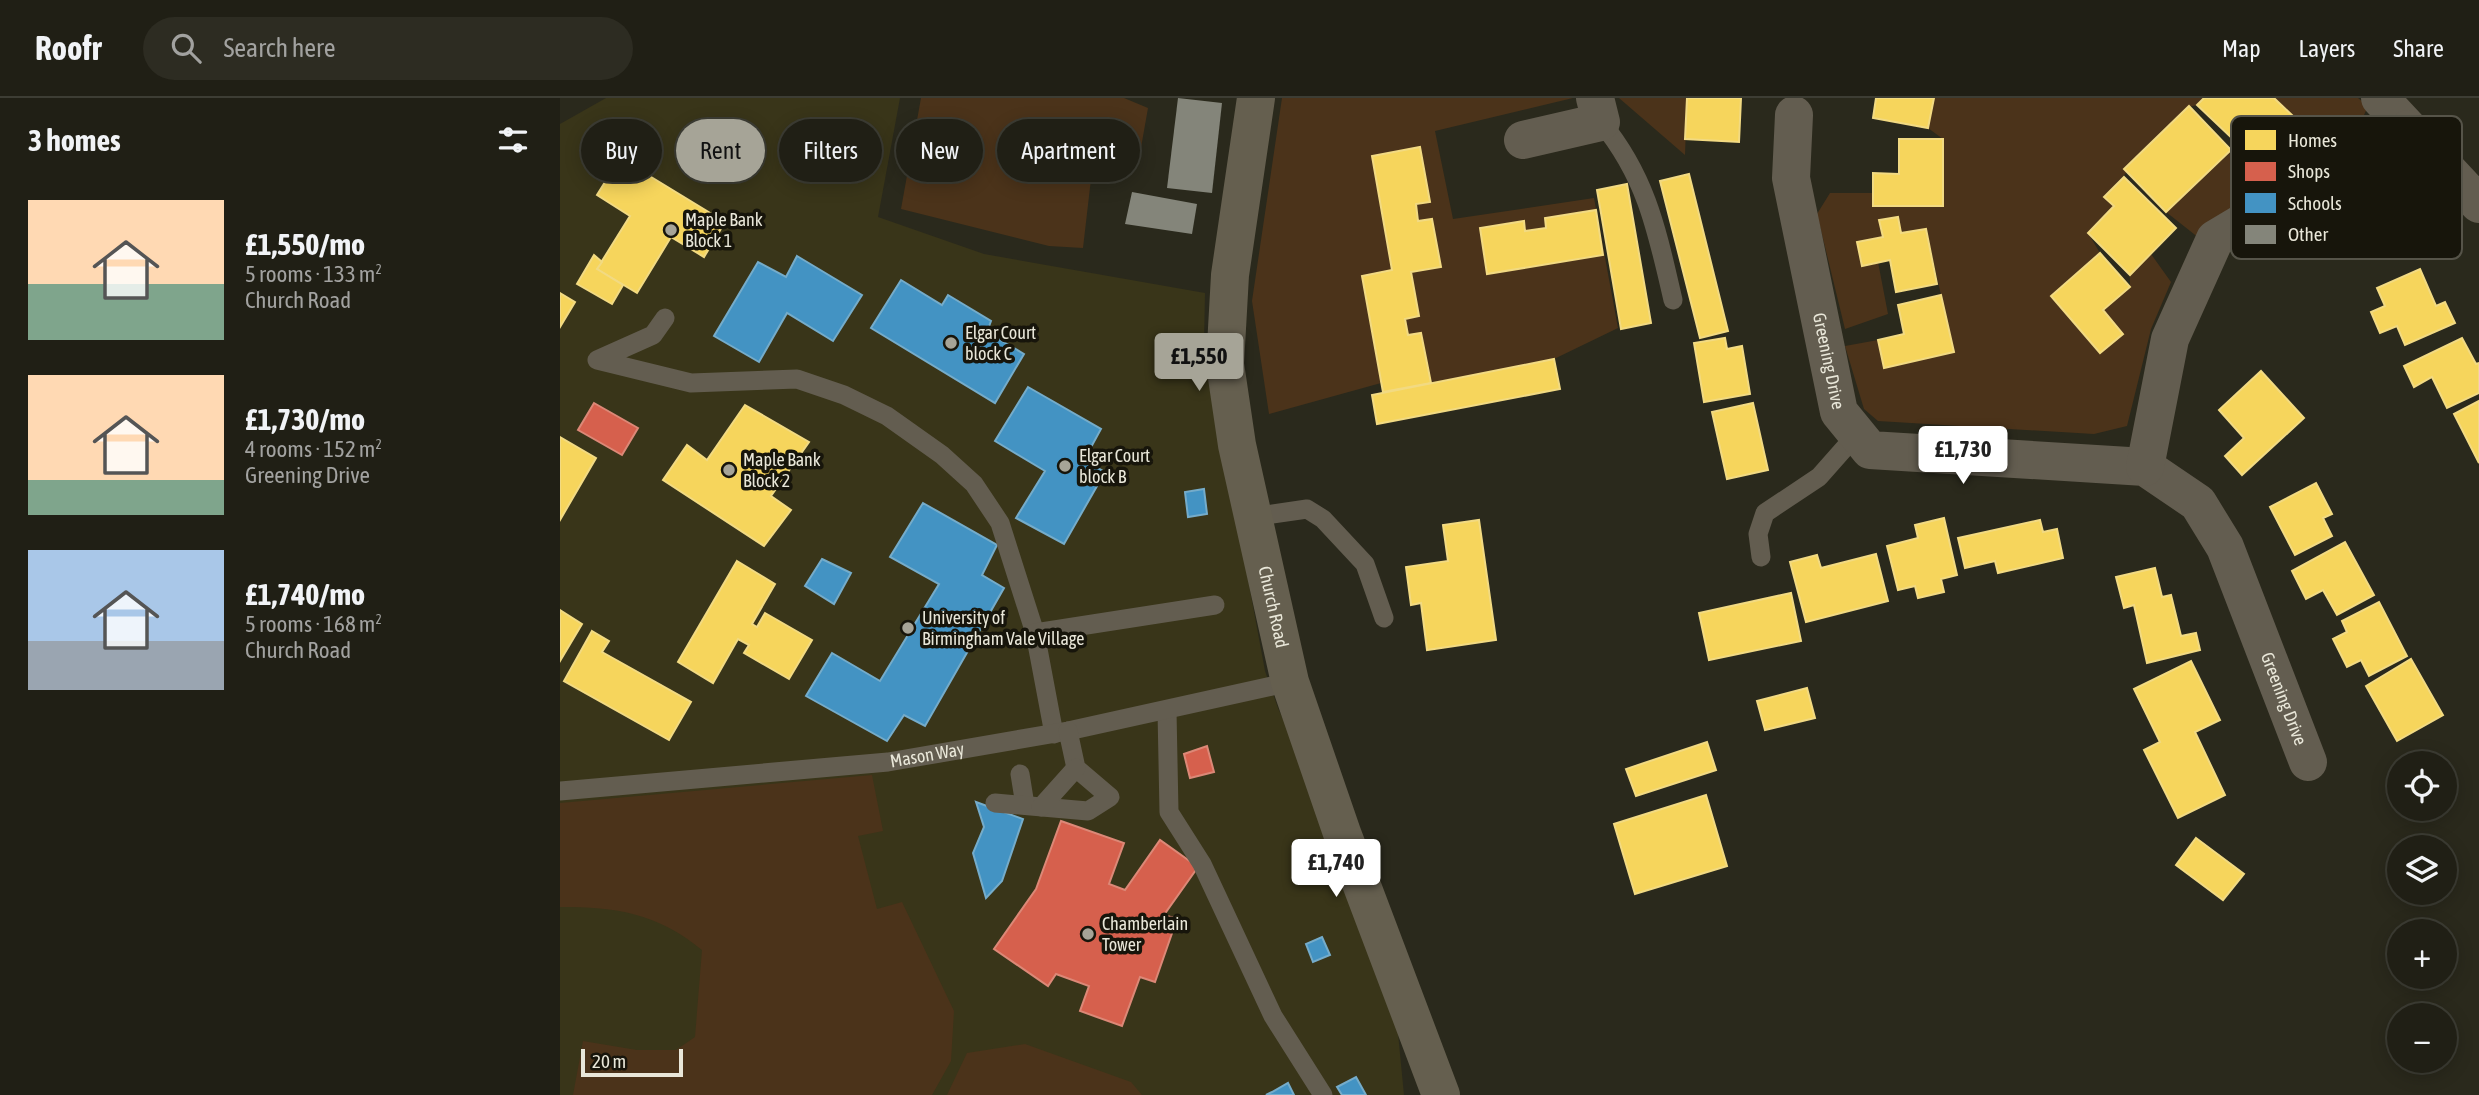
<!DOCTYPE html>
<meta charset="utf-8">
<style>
body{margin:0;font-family:"Asap Condensed",sans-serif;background:#2d2c22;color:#f1f3f6;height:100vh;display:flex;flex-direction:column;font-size:26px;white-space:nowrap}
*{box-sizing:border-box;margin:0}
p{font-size:23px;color:#a2a2a0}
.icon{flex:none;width:38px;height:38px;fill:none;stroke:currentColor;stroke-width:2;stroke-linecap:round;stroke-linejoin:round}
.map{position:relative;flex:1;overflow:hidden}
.panel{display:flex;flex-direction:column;background:#201f15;width:560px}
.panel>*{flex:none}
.banner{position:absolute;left:21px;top:21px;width:665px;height:63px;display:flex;gap:14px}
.buttons{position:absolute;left:1827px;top:653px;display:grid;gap:14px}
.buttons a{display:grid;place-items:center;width:70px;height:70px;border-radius:50%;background:#201f15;box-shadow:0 4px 18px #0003,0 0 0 2px #3d3d34;font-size:35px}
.scale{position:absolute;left:21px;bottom:18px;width:102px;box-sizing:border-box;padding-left:7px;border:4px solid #e9e7d9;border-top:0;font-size:19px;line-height:24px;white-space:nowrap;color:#e9e7d9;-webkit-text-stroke:5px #17150b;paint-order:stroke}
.price{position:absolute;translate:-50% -60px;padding:0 16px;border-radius:7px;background:#fff;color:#222;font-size:23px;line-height:46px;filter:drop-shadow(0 2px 4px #0008)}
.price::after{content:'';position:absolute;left:50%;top:42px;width:21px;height:16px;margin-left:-10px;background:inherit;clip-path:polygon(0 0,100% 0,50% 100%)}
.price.selected{background:#a6a497;color:#111}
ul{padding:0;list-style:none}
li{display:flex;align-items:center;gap:21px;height:175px;padding:0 28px}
li span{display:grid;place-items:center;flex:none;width:196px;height:140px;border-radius:0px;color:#555}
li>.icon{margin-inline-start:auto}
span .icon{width:84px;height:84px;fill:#fffc;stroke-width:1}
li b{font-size:30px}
h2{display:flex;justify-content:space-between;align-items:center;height:84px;padding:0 28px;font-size:30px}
.tag{padding:0 24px;border-radius:32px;background:#201f15;box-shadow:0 4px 18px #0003,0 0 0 2px #3d3d34;font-size:24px;line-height:63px}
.tag.selected{background:#a6a497;color:#111}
header{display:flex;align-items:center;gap:42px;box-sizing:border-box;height:98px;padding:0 35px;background:#201f15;border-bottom:2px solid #3d3d34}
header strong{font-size:33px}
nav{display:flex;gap:38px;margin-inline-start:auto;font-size:24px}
.search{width:490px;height:63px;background:#2d2c22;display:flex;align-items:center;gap:18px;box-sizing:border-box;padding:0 24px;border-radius:38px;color:#a2a2a0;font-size:26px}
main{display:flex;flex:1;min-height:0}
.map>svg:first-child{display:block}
.built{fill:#393519}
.green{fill:#4b331a}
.homes{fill:#f6d55c;stroke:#f2da82;stroke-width:2}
.shops{fill:#d6604d;stroke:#dc8877;stroke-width:2}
.schools{fill:#4393c3;stroke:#75acca;stroke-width:2}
.building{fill:#84857a}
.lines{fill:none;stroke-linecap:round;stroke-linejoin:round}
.lane{stroke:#635d50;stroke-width:19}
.street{stroke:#635d50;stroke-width:38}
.secondary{stroke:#655f4f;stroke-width:38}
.poi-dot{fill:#a6a497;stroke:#17150b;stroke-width:2.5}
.labels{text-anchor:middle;stroke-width:7;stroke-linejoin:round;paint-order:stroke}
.poi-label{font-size:18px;fill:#e9e7d9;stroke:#17150b;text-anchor:start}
.street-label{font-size:18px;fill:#e9e7d9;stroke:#17150b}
.key{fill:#17150b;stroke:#565449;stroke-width:2}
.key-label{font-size:19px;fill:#e9e7d9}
</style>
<header>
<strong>Roofr</strong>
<div class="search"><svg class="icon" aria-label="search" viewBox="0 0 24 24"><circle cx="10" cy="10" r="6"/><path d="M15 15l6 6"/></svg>Search here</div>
<nav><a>Map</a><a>Layers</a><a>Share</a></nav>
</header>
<main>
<section class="panel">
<h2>3 homes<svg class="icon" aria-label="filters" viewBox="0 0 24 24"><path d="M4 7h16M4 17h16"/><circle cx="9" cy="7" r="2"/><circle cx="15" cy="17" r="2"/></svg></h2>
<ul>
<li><span style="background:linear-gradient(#ffd9b3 60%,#7fa58c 0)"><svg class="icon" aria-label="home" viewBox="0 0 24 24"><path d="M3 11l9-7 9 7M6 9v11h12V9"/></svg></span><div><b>£1,550/mo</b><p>5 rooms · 133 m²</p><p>Church Road</p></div></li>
<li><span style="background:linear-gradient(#ffd9b3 75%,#7fa58c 0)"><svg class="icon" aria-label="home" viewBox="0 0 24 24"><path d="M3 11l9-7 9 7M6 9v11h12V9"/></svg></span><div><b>£1,730/mo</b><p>4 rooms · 152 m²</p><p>Greening Drive</p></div></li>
<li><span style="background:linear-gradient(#a9c7e8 65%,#9aa5b1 0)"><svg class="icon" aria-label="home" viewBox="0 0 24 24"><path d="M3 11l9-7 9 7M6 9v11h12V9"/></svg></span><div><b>£1,740/mo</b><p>5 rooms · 168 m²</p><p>Church Road</p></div></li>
</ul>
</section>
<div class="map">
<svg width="1919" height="997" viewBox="0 0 1919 997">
<rect width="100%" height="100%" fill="#2a291c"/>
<!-- built -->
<polygon class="built" points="46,0 340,0 318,119 424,156 645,195 644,244 705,573 718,610 831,863 844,997 0,997 0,26"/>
<!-- green -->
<g class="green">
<polygon points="361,0 564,0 588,10 579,61 534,55 523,150 489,148 341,111"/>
<polygon points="722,0 1013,0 875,33 893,121 1034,100 1058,230 994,261 871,285 868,272 709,316 692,203"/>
<polygon points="1059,0 1127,0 1125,57"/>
<polygon points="1374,0 1644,0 1637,7 1629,9 1544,98 1554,108 1528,135 1540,155 1491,198 1540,255 1563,236 1543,212 1570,189 1570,177 1591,156 1611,184 1591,231 1567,328 1534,336 1318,323 1304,311 1285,248 1318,242 1325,270 1394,254 1366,131 1341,135 1337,119 1320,122 1323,139 1297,144 1302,167 1318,164 1328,216 1285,231 1257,116 1270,95 1313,95 1313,108 1382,108 1383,41 1368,30"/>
<polygon points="1714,0 1798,0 1808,8 1793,42 1677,105 1639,140 1606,114 1671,52 1674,42 1695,20 1714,38 1732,18"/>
<path d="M 312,677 L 323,733 L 298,738 L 317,811 L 342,804 L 394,913 L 391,963 L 372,997 L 13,997 L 23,943 L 77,952 L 116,952 L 135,939 L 142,852 C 97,815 57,809 0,809 L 0,705 Z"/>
<polygon points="465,946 571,984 582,997 387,997 407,955"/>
</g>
<!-- homes -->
<g class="homes">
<polygon points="1127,0 1181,0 1179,44 1125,41"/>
<polygon points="1316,0 1374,0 1368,30 1313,20"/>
<polygon points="1644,0 1714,0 1733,18 1714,38 1695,20 1674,42 1637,7"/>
<polygon points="1629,8 1671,52 1606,114 1564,71"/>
<polygon points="1339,41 1383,41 1383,108 1313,108 1313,75 1339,76"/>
<polygon points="860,49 870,104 856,106 858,123 872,121 881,169 851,174 859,218 845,221 848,237 861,235 871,285 823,294 802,178 832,172 812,58"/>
<polygon points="60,60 165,124 144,159 111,139 77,195 37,171 70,118 37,97"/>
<polygon points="1129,76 1168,233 1140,240 1100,83"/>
<polygon points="1564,79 1616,130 1570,177 1528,135 1554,108 1544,99"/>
<polygon points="1067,86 1091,225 1061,231 1037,92"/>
<polygon points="1036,112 1043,157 927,176 920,130 964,123 965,133 986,130 985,120"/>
<polygon points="1338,119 1341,135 1366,131 1377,186 1336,194 1330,162 1302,168 1297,144 1323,139 1319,122"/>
<polygon points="1540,155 1570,189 1543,212 1563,236 1540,255 1491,198"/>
<polygon points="34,157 42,164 37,171 63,187 52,206 17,186"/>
<polygon points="1860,171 1876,208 1885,204 1895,225 1845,247 1837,228 1820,235 1811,214 1825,208 1817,190"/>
<polygon points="0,195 15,204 0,229"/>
<polygon points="1381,197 1394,254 1324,270 1318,242 1344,236 1338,207"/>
<polygon points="1165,240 1167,251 1182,248 1190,296 1144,304 1134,245"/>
<polygon points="1902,240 1916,266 1919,265 1919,295 1887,310 1872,279 1854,289 1844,268"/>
<polygon points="994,261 1000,291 817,326 812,297"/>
<polygon points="1701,273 1744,320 1682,377 1665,358 1684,340 1659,312"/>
<polygon points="1919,303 1919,365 1894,316"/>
<polygon points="1193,305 1208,372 1167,381 1152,314"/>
<polygon points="185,307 249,344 211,398 231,412 204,448 103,382 127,347 147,362"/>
<polygon points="0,339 36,360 0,422"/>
<polygon points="1756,385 1772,416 1763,420 1772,438 1735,457 1710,409"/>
<polygon points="1384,420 1397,477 1381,481 1384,494 1358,500 1355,488 1338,492 1327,448 1358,440 1355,427"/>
<polygon points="919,422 936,542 867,552 861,505 851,507 846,469 888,463 883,427"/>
<polygon points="1480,422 1483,434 1497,431 1503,460 1438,475 1435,463 1405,470 1398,440"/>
<polygon points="1785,444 1814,497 1777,517 1763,492 1746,501 1732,473"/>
<polygon points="1316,456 1328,503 1246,524 1230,464 1257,457 1261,470"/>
<polygon points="177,463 215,486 192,526 197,529 205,515 252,542 229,581 184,555 189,547 178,541 153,585 118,564"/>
<polygon points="1595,470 1602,499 1611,497 1621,538 1636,535 1640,552 1587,565 1574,507 1564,510 1556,479"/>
<polygon points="1231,495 1241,543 1149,562 1139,515"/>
<polygon points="1819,504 1847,558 1809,578 1801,562 1787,569 1773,541 1787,534 1782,523"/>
<polygon points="0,512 22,526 0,563"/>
<polygon points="32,533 49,543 42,554 131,604 109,642 4,583"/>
<polygon points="1851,561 1883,617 1837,643 1806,588"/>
<polygon points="1631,563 1660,622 1635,634 1665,697 1618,720 1584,652 1600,644 1574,591"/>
<polygon points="1247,590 1255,620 1205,632 1197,603"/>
<polygon points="1147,644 1156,672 1076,698 1066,671"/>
<polygon points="1146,697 1167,768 1075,796 1054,726"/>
<polygon points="1636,740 1684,776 1663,802 1616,767"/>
</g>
<!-- shops -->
<g class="shops">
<polygon points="34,305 78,330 62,357 18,332"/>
<polygon points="647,648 654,674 630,680 624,656"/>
<polygon points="501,723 564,745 549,786 565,792 600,742 638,769 604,817 617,821 595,884 580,879 562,928 520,913 529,888 496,876 488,888 434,851 476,791"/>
</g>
<!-- schools -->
<g class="schools">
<polygon points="237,158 302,197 273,243 227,215 199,264 154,238 198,164 226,179"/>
<polygon points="341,182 382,207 388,197 431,223 427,234 464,256 435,305 311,230"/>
<polygon points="468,289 541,331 524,362 545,374 504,446 456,420 485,373 435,343"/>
<polygon points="644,391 647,416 628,419 625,394"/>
<polygon points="363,405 437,447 422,477 444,490 365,628 344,617 327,643 246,598 272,555 320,583 379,486 330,459"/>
<polygon points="262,461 291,475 274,506 245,488"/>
<polygon points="416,704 463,721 442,783 426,800 413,755 424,729"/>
<polygon points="762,839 770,857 753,864 746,846"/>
<polygon points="796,979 806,997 782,997 777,989"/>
<polygon points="728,985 734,997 706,997 712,994"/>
</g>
<!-- building -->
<g class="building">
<polygon points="618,0 662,5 652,95 607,90"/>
<polygon points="572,94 637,106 632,136 565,126"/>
</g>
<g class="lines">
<!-- lane -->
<g class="lane">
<path d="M 1041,24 C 1087,80 1097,133 1113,202"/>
<polyline points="105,220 93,237 37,262 131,285 237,281 284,297 327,318 382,357 414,386 440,425 475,535 494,636"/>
<polyline points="692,419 747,411 763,421 805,466 824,520"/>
<polyline points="1201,459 1198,436 1205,415 1259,379 1297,336"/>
<polyline points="475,535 655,507"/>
<polyline points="607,613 609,714 642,766 713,918 763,997"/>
<polyline points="460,676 465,707"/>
<path id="s1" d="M 0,693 L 328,664 L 508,633 L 730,584"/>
<polyline points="435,705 528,713 550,699 516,670 508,633"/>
<polyline points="481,709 516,670"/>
</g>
<!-- street -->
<g class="street">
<polyline points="1820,0 1919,106"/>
<path id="s2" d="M 1234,17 L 1231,80 L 1279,314 L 1310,352 L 1585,369 L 1638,405 L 1665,449 L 1748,664"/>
<polyline points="963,42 1041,24 1035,0"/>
<polyline points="1585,369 1610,241 1655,141 1727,98 1801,74 1848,31"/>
</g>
<!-- secondary -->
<path class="secondary" id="s3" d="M 696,0 L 670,177 L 665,266 L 677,347 L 730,584 L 782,735 L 881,997"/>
</g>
<!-- markers -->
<g class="poi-dot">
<circle cx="111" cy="132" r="7"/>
<circle cx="391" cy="245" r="7"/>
<circle cx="505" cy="368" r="7"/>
<circle cx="169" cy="372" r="7"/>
<circle cx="348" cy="530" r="7"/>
<circle cx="528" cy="836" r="7"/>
</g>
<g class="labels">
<!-- poi labels -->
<g class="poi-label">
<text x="125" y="128">Maple Bank<tspan x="125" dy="21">Block 1</tspan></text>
<text x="405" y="241">Elgar Court<tspan x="405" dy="21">block C</tspan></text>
<text x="519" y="364">Elgar Court<tspan x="519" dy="21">block B</tspan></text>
<text x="183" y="368">Maple Bank<tspan x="183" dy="21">Block 2</tspan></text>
<text x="362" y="526">University of<tspan x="362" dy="21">Birmingham Vale Village</tspan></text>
<text x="542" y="832">Chamberlain<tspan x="542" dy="21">Tower</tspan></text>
</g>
<!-- street labels -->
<g class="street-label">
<text dy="6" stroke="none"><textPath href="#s2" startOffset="250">Greening Drive</textPath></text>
<text dy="6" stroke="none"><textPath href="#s3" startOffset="516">Church Road</textPath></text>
<text dy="6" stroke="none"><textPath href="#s2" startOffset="905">Greening Drive</textPath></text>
<text dy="6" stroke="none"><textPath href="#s1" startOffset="369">Mason Way</textPath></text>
</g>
</g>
<!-- legend -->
<rect x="1671" y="18" width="231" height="143" rx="10" class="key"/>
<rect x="1685" y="32" width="31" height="20" fill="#f6d55c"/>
<rect x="1685" y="64" width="31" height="19" fill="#d6604d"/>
<rect x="1685" y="95" width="31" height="20" fill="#4393c3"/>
<rect x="1685" y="127" width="31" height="19" fill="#84857a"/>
<g class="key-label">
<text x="1728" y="49">Homes</text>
<text x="1728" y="80">Shops</text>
<text x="1728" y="112">Schools</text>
<text x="1728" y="143">Other</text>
</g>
</svg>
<div class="buttons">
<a><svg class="icon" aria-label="locate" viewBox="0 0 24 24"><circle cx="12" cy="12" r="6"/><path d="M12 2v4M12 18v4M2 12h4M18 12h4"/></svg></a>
<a><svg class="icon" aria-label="layers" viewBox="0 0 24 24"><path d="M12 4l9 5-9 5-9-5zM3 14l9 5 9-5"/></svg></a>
<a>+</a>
<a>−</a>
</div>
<div class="scale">20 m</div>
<b class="price selected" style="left:639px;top:295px">£1,550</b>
<b class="price" style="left:1403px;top:388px">£1,730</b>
<b class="price" style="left:776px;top:801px">£1,740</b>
<div class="banner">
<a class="tag">Buy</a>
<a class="tag selected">Rent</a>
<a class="tag">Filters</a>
<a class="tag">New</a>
<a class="tag">Apartment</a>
</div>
</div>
</main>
